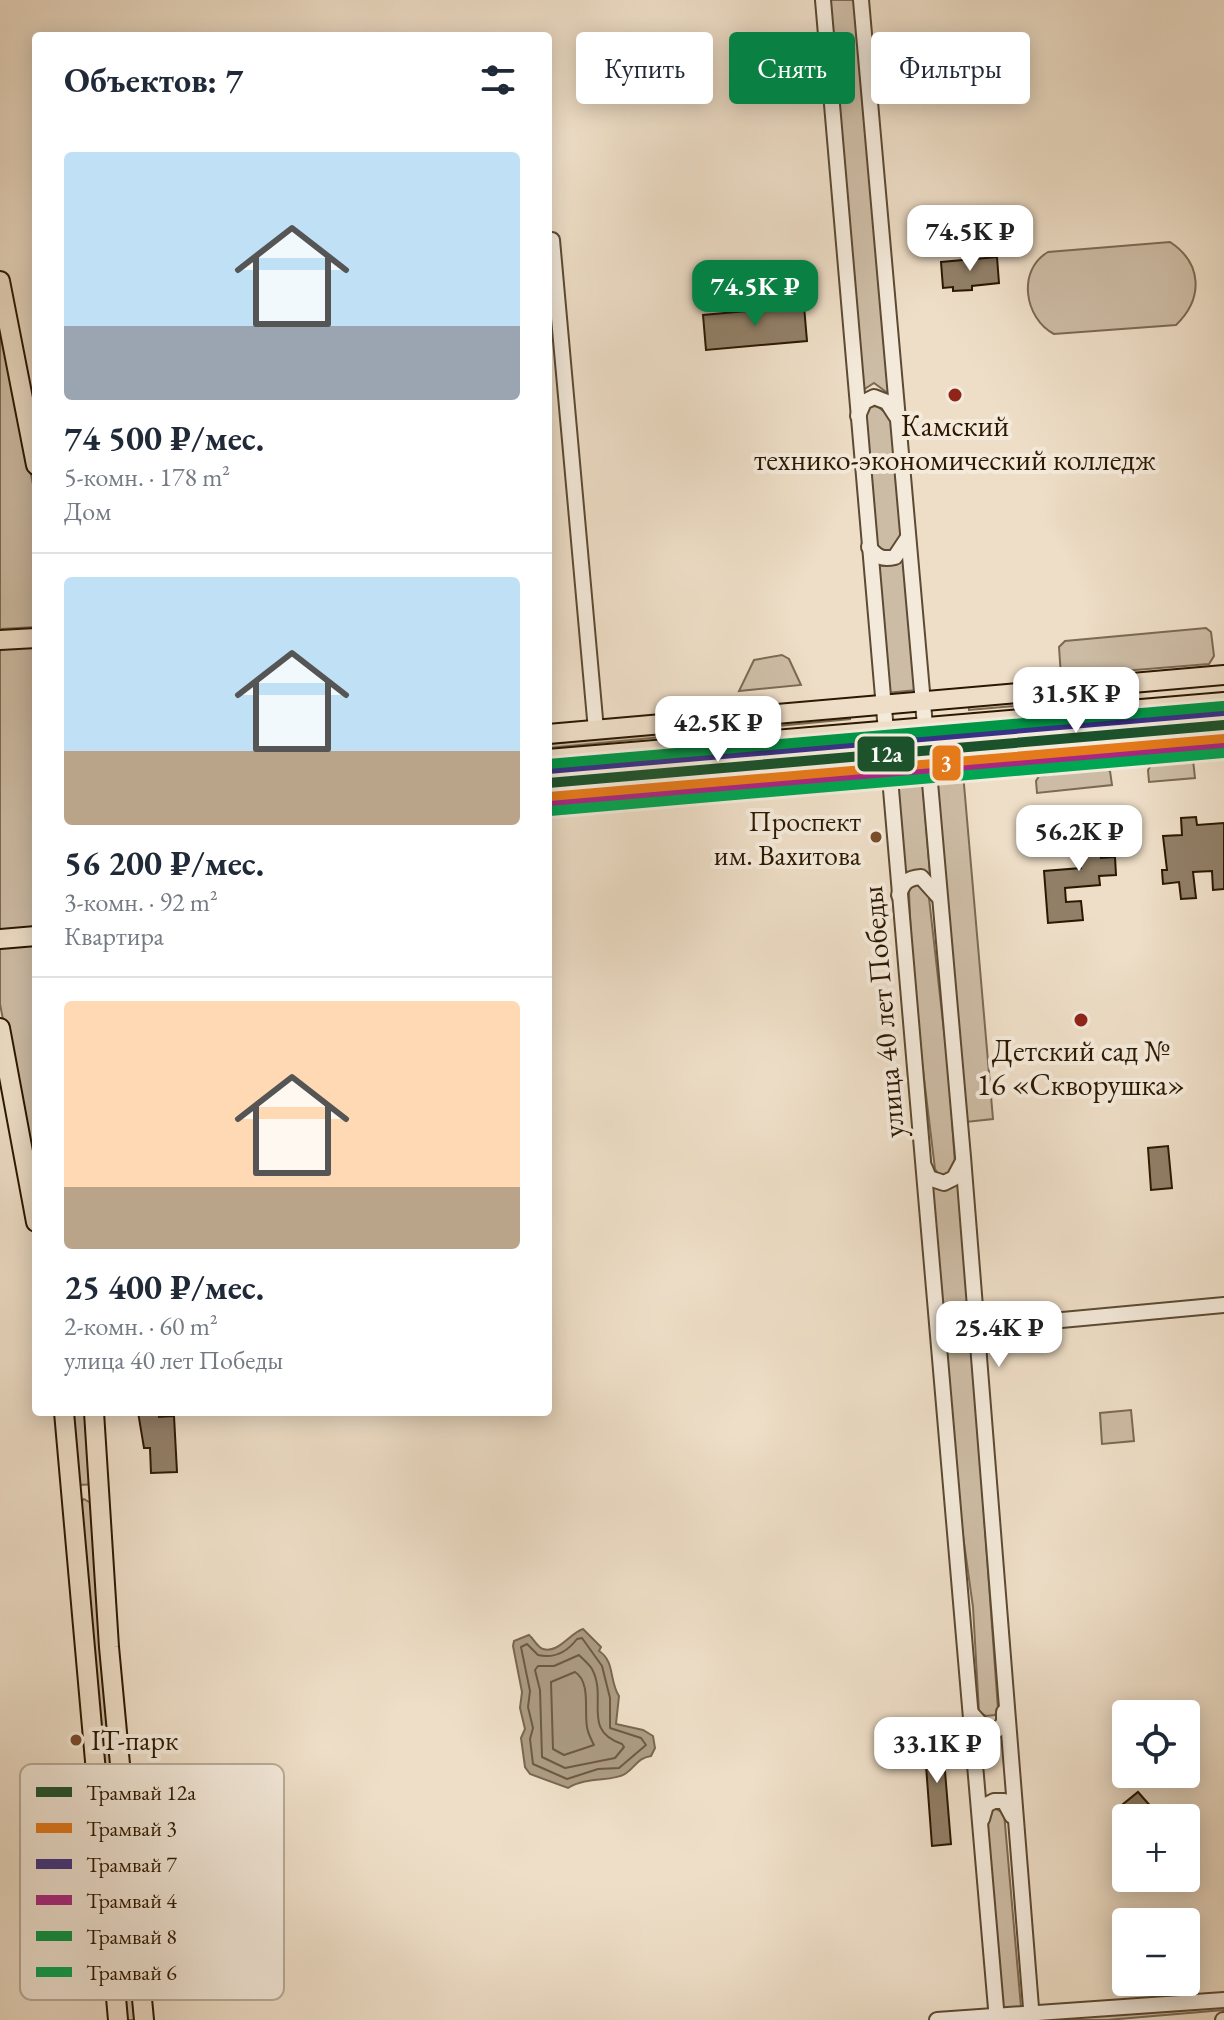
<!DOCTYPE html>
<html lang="ru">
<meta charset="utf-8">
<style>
body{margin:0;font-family:"EB Garamond",serif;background:#f2f2f3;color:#1f2937;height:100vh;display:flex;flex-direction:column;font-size:30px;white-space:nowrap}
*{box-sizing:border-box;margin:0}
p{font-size:26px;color:#747a83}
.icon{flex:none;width:44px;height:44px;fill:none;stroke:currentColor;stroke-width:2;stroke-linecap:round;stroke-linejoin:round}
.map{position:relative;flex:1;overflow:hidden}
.sheet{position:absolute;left:32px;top:32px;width:520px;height:1384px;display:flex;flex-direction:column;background:#fff;border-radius:8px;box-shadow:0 4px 20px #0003}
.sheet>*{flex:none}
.top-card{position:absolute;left:576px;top:32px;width:528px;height:72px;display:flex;gap:16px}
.buttons{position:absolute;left:1112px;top:1700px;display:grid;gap:16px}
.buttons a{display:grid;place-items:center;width:88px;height:88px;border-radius:8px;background:#fff;box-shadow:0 4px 20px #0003;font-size:40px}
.price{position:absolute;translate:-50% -68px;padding:0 18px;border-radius:16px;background:#fff;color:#222;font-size:26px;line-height:52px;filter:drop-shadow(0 2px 4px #0008)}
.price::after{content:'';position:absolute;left:50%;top:48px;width:24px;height:18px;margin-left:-12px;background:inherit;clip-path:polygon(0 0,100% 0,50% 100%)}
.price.current{background:#0b8043;color:#fff}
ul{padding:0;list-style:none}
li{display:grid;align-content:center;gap:16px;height:424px;padding:0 32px}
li+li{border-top:2px solid #e0e1e3}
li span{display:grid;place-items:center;height:248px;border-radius:8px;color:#555}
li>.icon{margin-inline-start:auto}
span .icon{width:144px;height:144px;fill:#fffc;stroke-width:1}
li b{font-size:34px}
h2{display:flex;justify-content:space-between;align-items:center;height:96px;padding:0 32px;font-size:34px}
.pill{padding:0 28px;border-radius:8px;background:#fff;box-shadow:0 4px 20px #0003;font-size:28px;line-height:72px}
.pill.current{background:#0b8043;color:#fff}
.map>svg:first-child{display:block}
.green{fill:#cdbca5;stroke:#7c6a52;stroke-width:2}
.water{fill:#ac9b83;stroke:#79674f;stroke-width:2}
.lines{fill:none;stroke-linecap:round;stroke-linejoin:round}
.shore{stroke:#6c5a42;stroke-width:2}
.building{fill:#917f67;stroke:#2c1800;stroke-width:2}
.minor-casing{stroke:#5c4a32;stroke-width:18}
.major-casing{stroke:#2c1800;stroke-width:22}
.minor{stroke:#f4eadb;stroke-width:14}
.major{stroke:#eedec7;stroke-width:18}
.tram-1-casing{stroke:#f4eadb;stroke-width:16}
.tram-2-casing{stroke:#f4eadb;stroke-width:16}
.tram-3-casing{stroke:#f4eadb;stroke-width:16}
.tram-4-casing{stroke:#f4eadb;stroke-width:16}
.tram-5-casing{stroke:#f4eadb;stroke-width:16}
.tram-6-casing{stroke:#f4eadb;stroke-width:16}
.tram-1{stroke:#1b522b;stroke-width:10}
.tram-2{stroke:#e57a1a;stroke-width:10}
.tram-3{stroke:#393186;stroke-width:10}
.tram-4{stroke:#a92683;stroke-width:10}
.tram-5{stroke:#009746;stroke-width:10}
.tram-6{stroke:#00a651;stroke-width:10}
.poi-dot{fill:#8f2418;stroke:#f4eadb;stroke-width:3}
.bus-dot{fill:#7a4b2a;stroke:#f4eadb;stroke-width:3}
.labels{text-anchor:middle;stroke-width:8;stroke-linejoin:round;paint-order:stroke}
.bus-label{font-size:28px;fill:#2c1800;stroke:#f4eadb;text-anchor:end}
.poi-label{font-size:30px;fill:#2c1800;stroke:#f4eadb}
.street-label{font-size:30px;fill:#2c1800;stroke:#f4eadb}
.key{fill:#f4eadb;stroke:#b8ab99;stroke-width:2}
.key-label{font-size:22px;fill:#2c1800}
.line-badge{stroke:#f4eadb;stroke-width:3}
.badge-label{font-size:22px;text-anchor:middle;font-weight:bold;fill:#fff}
</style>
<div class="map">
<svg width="1224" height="2020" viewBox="0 0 1224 2020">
<rect width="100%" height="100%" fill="#eedec7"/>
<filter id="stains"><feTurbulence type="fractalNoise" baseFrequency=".0025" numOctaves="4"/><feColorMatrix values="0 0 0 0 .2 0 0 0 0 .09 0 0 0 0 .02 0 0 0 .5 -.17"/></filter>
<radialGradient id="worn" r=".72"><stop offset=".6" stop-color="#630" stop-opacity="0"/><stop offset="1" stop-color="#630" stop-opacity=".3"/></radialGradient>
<!-- green -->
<g class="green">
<polygon points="828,0 856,0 889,394 874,383 863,390"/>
<path d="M 1170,242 C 1202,263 1204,298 1176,325 L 1054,334 C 1024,318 1017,270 1048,252 Z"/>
<polygon points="0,323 36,499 36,627 0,629"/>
<polygon points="877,406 891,417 902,537 890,554 878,548 874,538 864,412 867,407"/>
<polygon points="904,558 917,690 886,693 876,561 900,561"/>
<polygon points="1206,628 1211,632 1214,656 1209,664 1061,676 1059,647 1065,641"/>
<polygon points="36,646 36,931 0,933 0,649"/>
<polygon points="782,655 789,659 801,685 739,691 754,660"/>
<polygon points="1131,690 1131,696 969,710 969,704"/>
<polygon points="850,713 850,719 548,748 548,744"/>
<polygon points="1224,726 1224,748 1108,758 1093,737"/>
<path d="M 959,732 L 962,765 L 935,768 C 934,747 937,736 959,732 Z"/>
<polygon points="1090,738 1105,758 1053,763 1051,741"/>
<polygon points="920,754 930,873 911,871 903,876 892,757"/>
<polygon points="1193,760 1195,778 1149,782 1148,770 1152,764"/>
<polygon points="1104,768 1110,771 1112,785 1037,793 1036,781 1039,776"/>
<polygon points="963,773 993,1119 966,1122 935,776"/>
<polygon points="919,883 928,889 949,1076 955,1164 950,1173 939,1175 935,1169 913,988 909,892 911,887"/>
<polygon points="36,945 36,1191 0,1004 0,947"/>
<polygon points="960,1182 998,1709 995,1715 986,1716 979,1712 973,1607 957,1493 931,1188"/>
<polygon points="1131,1410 1134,1441 1102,1444 1100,1413"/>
<polygon points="72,1412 90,1412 97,1484 79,1485"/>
<polygon points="84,1499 94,1505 139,2020 126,2020 79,1504"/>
<polygon points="994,1808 1004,1813 1021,2007 999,2008 986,1812"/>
<polygon points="1224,2004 1224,2010 1107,2020 1041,2020"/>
</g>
<!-- water -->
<path class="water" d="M 583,1629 L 601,1647 L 599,1651 C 615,1661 609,1681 619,1696 L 616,1724 L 643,1730 L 653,1736 L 655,1748 L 651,1756 C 637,1758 636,1767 625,1774 C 612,1782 587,1776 568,1788 L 530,1774 L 525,1767 L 521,1738 L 525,1729 L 520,1708 L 522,1692 L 513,1646 L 514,1641 L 529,1635 C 534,1639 537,1647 543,1649 C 558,1654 570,1633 583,1629 Z"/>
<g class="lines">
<!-- shore -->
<g class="shore">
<path d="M 577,1639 L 582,1638 L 602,1666 L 610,1698 L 610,1728 L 641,1738 L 646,1745 L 619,1768 L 598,1769 L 567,1779 L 533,1764 L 530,1739 L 533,1728 L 528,1707 L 530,1691 L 521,1647 L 527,1644 L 538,1655 C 555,1659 567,1652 577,1639 Z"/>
<path d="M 579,1655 C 582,1658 590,1665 592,1669 C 608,1699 581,1730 622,1744 L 624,1747 L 615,1758 L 565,1768 L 542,1757 L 540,1690 L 535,1670 L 538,1666 L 554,1666 Z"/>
<path d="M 575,1672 C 591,1682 584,1711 587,1727 C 588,1734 591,1739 594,1745 L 564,1755 L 553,1749 L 551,1682 Z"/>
</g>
</g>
<!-- building -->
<g class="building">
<polygon points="997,257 999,283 972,286 972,290 953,291 953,287 943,288 941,262"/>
<polygon points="804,306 807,341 706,350 703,315"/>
<polygon points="1196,817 1197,825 1224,823 1224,889 1213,890 1212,871 1193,872 1196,898 1181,899 1179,882 1163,884 1162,870 1167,870 1163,836 1182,835 1181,818"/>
<polygon points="1113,823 1114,842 1100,843 1101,858 1115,857 1116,875 1099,876 1100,885 1065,888 1066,902 1081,901 1083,920 1048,923 1044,871 1081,868 1076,826"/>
<polygon points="1168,1146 1172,1188 1151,1190 1148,1148"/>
<polygon points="138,1412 159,1412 159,1417 174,1416 177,1472 151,1473 150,1448 144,1448"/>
<polygon points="941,1723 951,1844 932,1846 923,1725"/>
<polygon points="1138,1792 1161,1818 1133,1818 1122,1805"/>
</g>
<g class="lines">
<!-- minor casing -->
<g class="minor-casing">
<g id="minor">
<polyline points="823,0 997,2020"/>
<polyline points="861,0 963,1157 1032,2020"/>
<polyline points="552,240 596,730"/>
<polyline points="858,416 864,402 874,397 887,402 896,416"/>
<path d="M 869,547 C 877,557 882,560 895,557 L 907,539"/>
<path d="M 899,895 C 903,883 907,878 921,877 L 938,896"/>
<polyline points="925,1168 929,1178 944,1183 954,1178 962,1163"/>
<polyline points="976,1328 1224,1305"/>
<polyline points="971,1713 987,1731 997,1730 1004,1723 1004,1712"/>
<polyline points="982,1819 986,1805 994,1801 1004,1801 1012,1816"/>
<polyline points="937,2020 1224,2000"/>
<polyline points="1223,2020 1224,2020"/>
</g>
</g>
<!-- major casing -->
<g class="major-casing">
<g id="major">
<polyline points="0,281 36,465"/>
<polyline points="0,640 36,638"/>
<polyline points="548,734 1224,675"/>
<polyline points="548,759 1224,702"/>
<polyline points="0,939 36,936"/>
<polyline points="0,1028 36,1222"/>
<polyline points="64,1412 118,2020"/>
<polyline points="94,1412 109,1647 144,2020"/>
</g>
</g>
<!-- minor -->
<use href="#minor" class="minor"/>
<!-- major -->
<use href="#major" class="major"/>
<!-- tram-1 casing -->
<g class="tram-1-casing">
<polyline id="tram-1" points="548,783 1224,725"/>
</g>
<!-- tram-2 casing -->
<g class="tram-2-casing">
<polyline id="tram-2" points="549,797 1224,739"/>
</g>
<!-- tram-3 casing -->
<g class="tram-3-casing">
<polyline id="tram-3" points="548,769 1223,711"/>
</g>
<!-- tram-4 casing -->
<g class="tram-4-casing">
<polyline id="tram-4" points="550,806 1224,748"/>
</g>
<!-- tram-5 casing -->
<g class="tram-5-casing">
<polyline id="tram-5" points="548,764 1223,706"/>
</g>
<!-- tram-6 casing -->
<g class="tram-6-casing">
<polyline id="tram-6" points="550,811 1224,753"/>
</g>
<!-- tram-1 -->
<use href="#tram-1" class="tram-1"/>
<!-- tram-2 -->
<use href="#tram-2" class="tram-2"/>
<!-- tram-3 -->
<use href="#tram-3" class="tram-3"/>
<!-- tram-4 -->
<use href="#tram-4" class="tram-4"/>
<!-- tram-5 -->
<use href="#tram-5" class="tram-5"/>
<!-- tram-6 -->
<use href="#tram-6" class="tram-6"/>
</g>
<!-- markers -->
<g class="poi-dot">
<circle cx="955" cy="395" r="8"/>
<circle cx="1081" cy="1020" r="8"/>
</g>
<g class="bus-dot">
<circle cx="876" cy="837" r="7"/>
<circle cx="76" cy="1740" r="7"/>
</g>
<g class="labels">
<!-- bus labels -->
<g class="bus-label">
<text x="861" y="831">Проспект<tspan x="861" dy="34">им. Вахитова</tspan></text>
<text x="91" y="1750" text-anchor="start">IT-парк</text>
</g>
<!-- poi labels -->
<g class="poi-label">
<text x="955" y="436">Камский<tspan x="955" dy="34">технико-экономический колледж</tspan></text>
<text x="1081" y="1061">Детский сад №<tspan x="1081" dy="34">16 «Скворушка»</tspan></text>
</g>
<!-- street labels -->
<g class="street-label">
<text transform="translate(883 1012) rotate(-95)" y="10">улица 40 лет Победы</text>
</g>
</g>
<!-- legend -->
<rect x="20" y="1764" width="264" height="236" rx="12" class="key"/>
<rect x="36" y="1787" width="36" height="10" fill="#1b522b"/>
<rect x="36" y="1823" width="36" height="10" fill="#e57a1a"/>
<rect x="36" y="1859" width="36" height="10" fill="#393186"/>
<rect x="36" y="1895" width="36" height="10" fill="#a92683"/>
<rect x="36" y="1931" width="36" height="10" fill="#009746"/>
<rect x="36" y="1967" width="36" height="10" fill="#00a651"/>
<g class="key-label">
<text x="86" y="1800">Трамвай 12а</text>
<text x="86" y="1836">Трамвай 3</text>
<text x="86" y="1872">Трамвай 7</text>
<text x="86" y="1908">Трамвай 4</text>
<text x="86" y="1944">Трамвай 8</text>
<text x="86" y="1980">Трамвай 6</text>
</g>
<g class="line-badge">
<rect x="856" y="735" width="60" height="38" rx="8" fill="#1b522b"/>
<rect x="931" y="744" width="31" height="38" rx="8" fill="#e57a1a"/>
</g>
<g class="badge-label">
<text x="886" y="762">12а</text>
<text x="946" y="771">3</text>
</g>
<rect width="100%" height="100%" filter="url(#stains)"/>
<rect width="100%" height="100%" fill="url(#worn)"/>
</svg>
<div class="buttons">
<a><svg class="icon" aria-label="locate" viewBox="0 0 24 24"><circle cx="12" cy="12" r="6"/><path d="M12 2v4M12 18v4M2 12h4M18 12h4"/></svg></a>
<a>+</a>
<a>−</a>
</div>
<b class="price" style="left:970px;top:273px">74.5K ₽</b>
<b class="price current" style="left:755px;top:328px">74.5K ₽</b>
<b class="price" style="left:1076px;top:735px">31.5K ₽</b>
<b class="price" style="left:718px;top:764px">42.5K ₽</b>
<b class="price" style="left:1079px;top:873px">56.2K ₽</b>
<b class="price" style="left:999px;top:1369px">25.4K ₽</b>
<b class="price" style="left:937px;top:1785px">33.1K ₽</b>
<div class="top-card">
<a class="pill">Купить</a>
<a class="pill current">Снять</a>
<a class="pill">Фильтры</a>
</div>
<section class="sheet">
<h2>Объектов: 7<svg class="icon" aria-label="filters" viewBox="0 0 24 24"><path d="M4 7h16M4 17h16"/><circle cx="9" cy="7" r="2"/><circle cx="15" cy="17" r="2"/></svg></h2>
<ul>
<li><span style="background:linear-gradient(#bfe0f5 70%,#9aa5b1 0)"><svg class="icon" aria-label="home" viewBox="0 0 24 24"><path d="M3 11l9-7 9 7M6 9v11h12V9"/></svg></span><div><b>74 500 ₽/мес.</b><p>5-комн. · 178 m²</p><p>Дом</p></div></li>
<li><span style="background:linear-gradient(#bfe0f5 70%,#b9a48a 0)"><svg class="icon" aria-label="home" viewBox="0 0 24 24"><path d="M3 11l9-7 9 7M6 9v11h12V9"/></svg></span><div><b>56 200 ₽/мес.</b><p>3-комн. · 92 m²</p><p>Квартира</p></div></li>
<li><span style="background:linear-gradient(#ffd9b3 75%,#b9a48a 0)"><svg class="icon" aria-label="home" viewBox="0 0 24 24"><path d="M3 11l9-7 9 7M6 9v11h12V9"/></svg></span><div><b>25 400 ₽/мес.</b><p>2-комн. · 60 m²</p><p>улица 40 лет Победы</p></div></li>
</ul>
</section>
</div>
